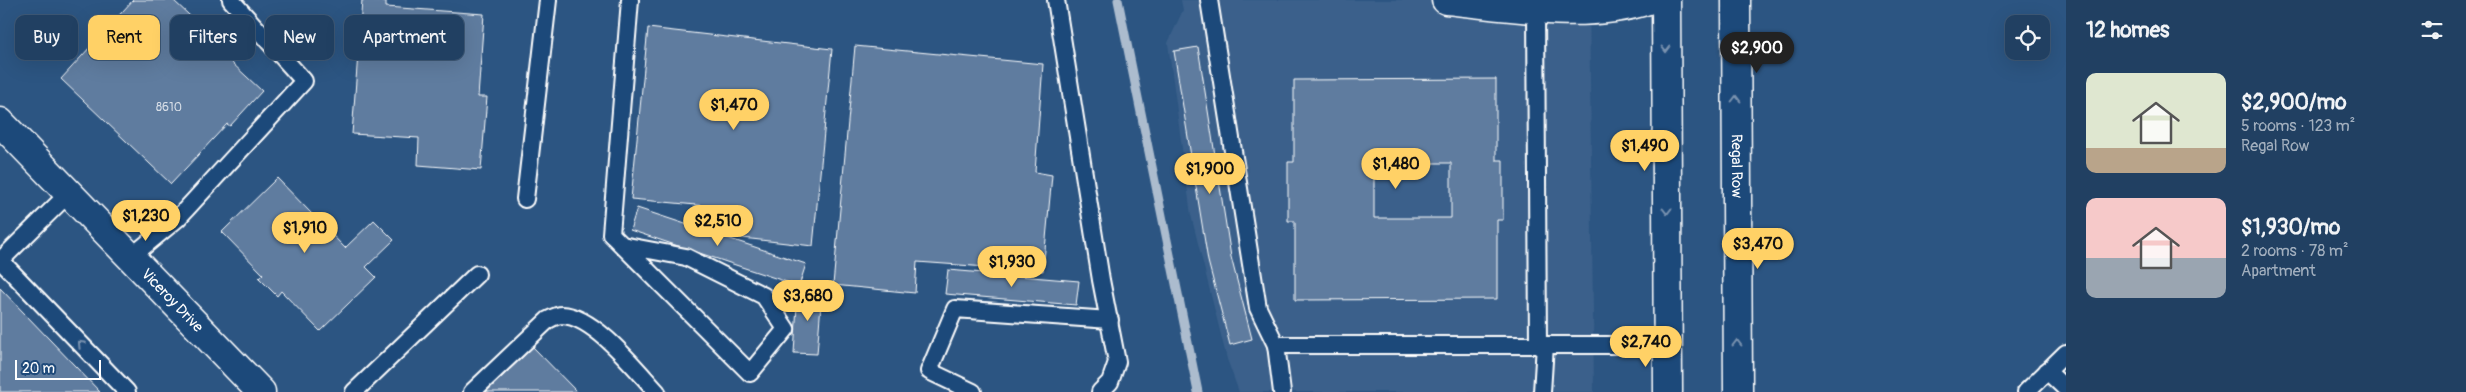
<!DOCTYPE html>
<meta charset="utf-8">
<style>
body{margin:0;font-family:Pangolin,sans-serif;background:#2d4b6b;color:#f1f3f6;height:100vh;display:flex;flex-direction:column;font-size:19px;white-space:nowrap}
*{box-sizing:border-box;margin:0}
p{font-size:16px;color:#a2afbe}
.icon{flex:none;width:28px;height:28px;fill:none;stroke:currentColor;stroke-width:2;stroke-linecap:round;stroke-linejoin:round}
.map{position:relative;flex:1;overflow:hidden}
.side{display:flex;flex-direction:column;background:#214062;width:400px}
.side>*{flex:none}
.hud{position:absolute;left:15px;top:15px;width:475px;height:45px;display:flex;gap:10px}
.controls{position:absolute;left:2005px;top:15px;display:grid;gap:10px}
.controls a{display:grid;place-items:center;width:45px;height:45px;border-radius:10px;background:#214062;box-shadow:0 5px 20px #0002,0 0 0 1px #3e5977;font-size:25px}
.scale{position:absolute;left:15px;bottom:12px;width:86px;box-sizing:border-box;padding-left:5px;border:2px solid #fff;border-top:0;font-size:14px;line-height:18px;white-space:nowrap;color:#fff;-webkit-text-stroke:4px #1f4a7a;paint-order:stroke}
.price{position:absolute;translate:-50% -42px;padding:0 11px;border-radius:18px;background:#ffd166;color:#111;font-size:16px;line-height:32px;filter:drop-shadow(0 1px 2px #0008)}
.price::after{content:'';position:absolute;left:50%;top:30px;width:15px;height:11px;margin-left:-8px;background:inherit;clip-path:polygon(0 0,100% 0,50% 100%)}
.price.current{background:#222;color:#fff}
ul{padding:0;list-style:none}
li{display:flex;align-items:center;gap:15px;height:125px;padding:0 20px}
li span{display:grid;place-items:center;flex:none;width:140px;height:100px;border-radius:10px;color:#555}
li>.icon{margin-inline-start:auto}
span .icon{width:60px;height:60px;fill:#fffc;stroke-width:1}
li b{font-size:21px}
h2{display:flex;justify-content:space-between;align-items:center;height:60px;padding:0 20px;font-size:21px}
.tag{padding:0 18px;border-radius:10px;background:#214062;box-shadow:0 5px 20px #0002,0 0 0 1px #3e5977;font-size:18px;line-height:45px}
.tag.current{background:#ffd166;color:#111}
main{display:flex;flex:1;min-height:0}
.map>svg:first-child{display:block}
.built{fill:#3b618b}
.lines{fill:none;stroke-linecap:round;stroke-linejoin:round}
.stream{stroke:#acbcce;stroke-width:9}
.building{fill:#5e7c9f;stroke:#fff;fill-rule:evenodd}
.lane-casing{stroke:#fff;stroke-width:20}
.street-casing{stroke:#fff;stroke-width:31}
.secondary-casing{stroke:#fff;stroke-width:31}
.lane{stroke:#1f4a7a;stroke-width:16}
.street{stroke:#1f4a7a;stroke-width:28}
.secondary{stroke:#1f4a7a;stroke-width:28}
.oneway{stroke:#7992af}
.labels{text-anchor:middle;stroke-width:5;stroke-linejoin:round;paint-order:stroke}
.number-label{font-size:12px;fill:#d7dee7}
.street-label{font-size:15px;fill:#fff;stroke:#1f4a7a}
</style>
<main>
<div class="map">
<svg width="2066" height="392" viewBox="0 0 2066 392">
<rect width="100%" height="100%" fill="#2c5582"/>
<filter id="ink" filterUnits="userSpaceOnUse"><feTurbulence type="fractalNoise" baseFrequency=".02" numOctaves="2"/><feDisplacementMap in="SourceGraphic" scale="10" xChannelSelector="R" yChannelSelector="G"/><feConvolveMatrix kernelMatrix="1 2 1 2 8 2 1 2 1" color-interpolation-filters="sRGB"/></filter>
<g filter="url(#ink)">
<!-- built -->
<polygon class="built" points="1181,0 1589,0 1594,392 1239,392 1227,359 1191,215 1168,43 1183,10"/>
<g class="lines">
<!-- stream -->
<polyline class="stream" points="1118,0 1198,392"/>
</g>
<!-- building -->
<g class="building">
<polygon points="133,0 173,0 220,44 216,48 262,91 230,126 227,124 171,184 61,79"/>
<polygon points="362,0 386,1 386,7 484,14 478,97 487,97 481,170 418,165 419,138 352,134"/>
<polygon points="648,28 832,49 813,246 725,236 729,208 631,199"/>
<polygon points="855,46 1043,64 1035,172 1052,175 1043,271 917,262 915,293 833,285"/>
<polygon points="1198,47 1231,257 1252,339 1230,345 1208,261 1174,51"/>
<path d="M 1496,79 L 1496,160 L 1503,160 L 1503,220 L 1497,220 L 1497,299 L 1295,300 L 1295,221 L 1288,221 L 1288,162 L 1294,162 L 1294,80 ZM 1374,163 L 1451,163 L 1451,218 L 1374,218 Z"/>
<polygon points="277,178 345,248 374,220 394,240 366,267 376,277 320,331 281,291 277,296 259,278 263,274 222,232"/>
<polygon points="637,208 806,264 799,286 630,230"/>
<polygon points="948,270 1079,281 1076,305 945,294"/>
<polygon points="0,288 100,392 0,392"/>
<polygon points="798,289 822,291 817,354 794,353"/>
<polygon points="533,347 577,392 486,392"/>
</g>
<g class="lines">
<!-- lane casing -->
<g class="lane-casing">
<g id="lane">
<polyline points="1056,0 1101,280 1117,362 1110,382 1100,392"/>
<polyline points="1209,0 1258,308 1276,345 1667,345"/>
<polyline points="1536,9 1538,345"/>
<polyline points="525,199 548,0"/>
<polyline points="622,245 686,257 764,296 786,329 750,373 611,234 630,0"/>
<polyline points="131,257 178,218 304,81 231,0"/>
<polyline points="0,260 127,392"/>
<polyline points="0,261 69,193"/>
<polyline points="1276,345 1282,392"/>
<polyline points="2047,371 2066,389"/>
<polyline points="354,392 477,274"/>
<path d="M 472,392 L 548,320 C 552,318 557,315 562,315 C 594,316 636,369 657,392"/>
<polyline points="973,392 929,371 955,309 1110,320"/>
<polyline points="1542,392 1545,345"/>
<polyline points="2026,392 2066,353"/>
</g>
</g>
<!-- street casing -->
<g class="street-casing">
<g id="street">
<path d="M 1446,0 C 1509,6 1587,21 1648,0"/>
<path id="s1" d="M 0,122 L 261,392"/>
</g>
</g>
<!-- secondary casing -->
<g class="secondary-casing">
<g id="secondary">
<polyline points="1666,0 1668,392"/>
<path id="s2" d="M 1736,0 L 1738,392"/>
</g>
</g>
<!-- lane -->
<use href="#lane" class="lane"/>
<!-- street -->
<use href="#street" class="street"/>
<!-- secondary -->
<use href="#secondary" class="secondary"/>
</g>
<!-- one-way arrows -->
<defs><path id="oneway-chevron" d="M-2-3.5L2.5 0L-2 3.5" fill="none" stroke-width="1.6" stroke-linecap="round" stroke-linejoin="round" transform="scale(1.25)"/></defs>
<g class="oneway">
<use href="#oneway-chevron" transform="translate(1666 49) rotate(90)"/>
<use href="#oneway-chevron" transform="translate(1736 99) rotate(-90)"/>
<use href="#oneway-chevron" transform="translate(1667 211) rotate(90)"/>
<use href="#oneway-chevron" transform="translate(1737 343) rotate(-90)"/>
<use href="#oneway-chevron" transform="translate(81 344) rotate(-134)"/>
</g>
</g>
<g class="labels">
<!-- number labels -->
<g class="number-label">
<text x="169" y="111">8610</text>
</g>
<!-- street labels -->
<g class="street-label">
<text dy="5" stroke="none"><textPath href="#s2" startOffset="166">Regal Row</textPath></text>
<text dy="5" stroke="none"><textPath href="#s1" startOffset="248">Viceroy Drive</textPath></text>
</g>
</g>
</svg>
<div class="controls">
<a><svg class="icon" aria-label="locate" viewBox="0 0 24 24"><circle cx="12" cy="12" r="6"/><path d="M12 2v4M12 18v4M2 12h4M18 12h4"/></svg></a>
</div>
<div class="scale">20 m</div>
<b class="price current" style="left:1757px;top:74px">$2,900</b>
<b class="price" style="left:734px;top:131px">$1,470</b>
<b class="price" style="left:1645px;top:172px">$1,490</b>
<b class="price" style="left:1396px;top:190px">$1,480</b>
<b class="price" style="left:1210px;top:195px">$1,900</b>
<b class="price" style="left:146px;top:242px">$1,230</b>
<b class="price" style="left:718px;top:247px">$2,510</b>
<b class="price" style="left:305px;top:254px">$1,910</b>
<b class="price" style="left:1758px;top:270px">$3,470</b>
<b class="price" style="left:1012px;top:288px">$1,930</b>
<b class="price" style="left:808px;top:322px">$3,680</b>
<b class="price" style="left:1646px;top:368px">$2,740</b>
<div class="hud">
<a class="tag">Buy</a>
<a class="tag current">Rent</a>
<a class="tag">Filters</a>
<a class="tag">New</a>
<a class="tag">Apartment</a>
</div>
</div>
<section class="side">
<h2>12 homes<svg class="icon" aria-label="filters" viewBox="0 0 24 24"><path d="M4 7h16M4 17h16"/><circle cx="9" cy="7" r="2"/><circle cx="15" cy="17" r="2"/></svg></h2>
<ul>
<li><span style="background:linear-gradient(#dfe7d0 75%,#b9a48a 0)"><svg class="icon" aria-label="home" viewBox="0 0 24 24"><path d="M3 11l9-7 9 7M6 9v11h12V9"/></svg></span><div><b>$2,900/mo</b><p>5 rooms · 123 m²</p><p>Regal Row</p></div></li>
<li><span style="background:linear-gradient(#f6c9c9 60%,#9aa5b1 0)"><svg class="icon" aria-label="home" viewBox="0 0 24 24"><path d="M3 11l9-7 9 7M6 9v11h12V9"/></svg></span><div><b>$1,930/mo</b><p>2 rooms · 78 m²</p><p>Apartment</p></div></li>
</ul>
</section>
</main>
